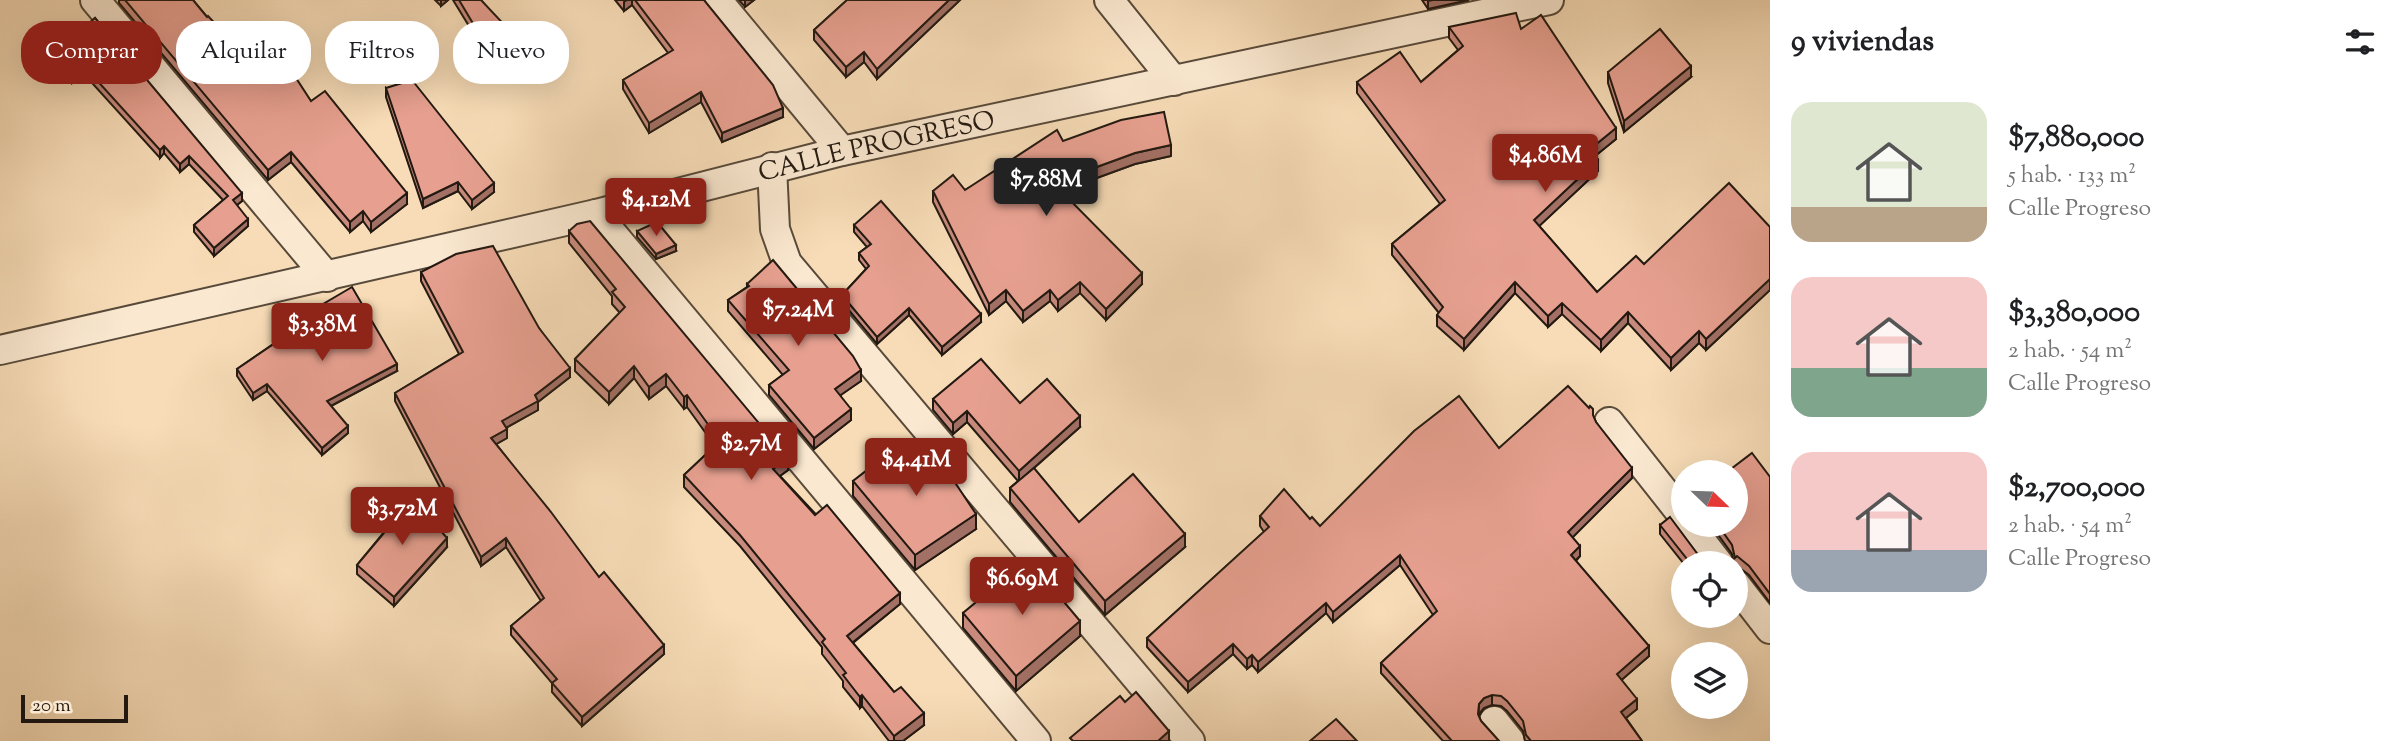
<!DOCTYPE html>
<html lang="es">
<meta charset="utf-8">
<style>
body{margin:0;font-family:"Sorts Mill Goudy",serif;background:#f2f2f2;color:#202124;height:100vh;display:flex;flex-direction:column;font-size:26px;white-space:nowrap}
*{box-sizing:border-box;margin:0}
p{font-size:23px;color:#757577}
.icon{flex:none;width:38px;height:38px;fill:none;stroke:currentColor;stroke-width:2;stroke-linecap:round;stroke-linejoin:round}
.map{position:relative;flex:1;overflow:hidden}
.drawer{display:flex;flex-direction:column;background:#fff;width:630px}
.drawer>*{flex:none}
.hud{position:absolute;left:21px;top:21px;width:665px;height:63px;display:flex;gap:14px}
.needle{width:46px;rotate:113deg}
.buttons{position:absolute;left:1671px;top:460px;display:grid;gap:14px}
.buttons a{display:grid;place-items:center;width:77px;height:77px;border-radius:50%;background:#fff;box-shadow:0 7px 28px #0002;font-size:35px}
.scale{position:absolute;left:21px;bottom:18px;width:107px;box-sizing:border-box;padding-left:7px;border:4px solid #231911;border-top:0;font-size:19px;line-height:24px;white-space:nowrap;color:#231911;-webkit-text-stroke:5px #fae8d0;paint-order:stroke}
.price{position:absolute;translate:-50% -60px;padding:0 16px;border-radius:7px;background:#8f2418;color:#fff;font-size:23px;line-height:46px;filter:drop-shadow(0 2px 4px #0008)}
.price::after{content:'';position:absolute;left:50%;top:42px;width:21px;height:16px;margin-left:-10px;background:inherit;clip-path:polygon(0 0,100% 0,50% 100%)}
.price.selected{background:#222;color:#fff}
ul{padding:0;list-style:none}
li{display:flex;align-items:center;gap:21px;height:175px;padding:0 21px}
li span{display:grid;place-items:center;flex:none;width:196px;height:140px;border-radius:21px;color:#555}
li>.icon{margin-inline-start:auto}
span .icon{width:84px;height:84px;fill:#fffc;stroke-width:1}
li b{font-size:30px}
h2{display:flex;justify-content:space-between;align-items:center;height:84px;padding:0 21px;font-size:30px}
.tag{padding:0 24px;border-radius:28px;background:#fff;box-shadow:0 7px 28px #0002;font-size:24px;line-height:63px}
.tag.selected{background:#8f2418;color:#fff}
main{display:flex;flex:1;min-height:0}
.map>svg:first-child{display:block}
.lines{fill:none;stroke-linecap:round;stroke-linejoin:round}
.minor-casing{stroke:#584a3a;stroke-width:32}
.minor{stroke:#fae8d0;stroke-width:28}
.wall{fill:#c78a7c;stroke:#231911;stroke-width:2}
.shaded-wall{fill:#a27065;stroke:#231911;stroke-width:2}
.building{fill:#e7a090;stroke:#231911;stroke-width:2}
.labels{text-anchor:middle;stroke-width:7;stroke-linejoin:round;paint-order:stroke}
.street-label{font-size:26px;fill:#231911;stroke:#fae8d0}
</style>
<main>
<div class="map">
<svg width="1770" height="741" viewBox="0 0 1770 741">
<rect width="100%" height="100%" fill="#f7dcb7"/>
<filter id="stains"><feTurbulence type="fractalNoise" baseFrequency=".00286" numOctaves="4"/><feColorMatrix values="0 0 0 0 .2 0 0 0 0 .09 0 0 0 0 .02 0 0 0 .5 -.17"/></filter>
<radialGradient id="worn" r=".72"><stop offset=".6" stop-color="#630" stop-opacity="0"/><stop offset="1" stop-color="#630" stop-opacity=".3"/></radialGradient>
<g class="lines">
<!-- minor casing -->
<g class="minor-casing">
<g id="minor">
<polyline points="95,0 327,277"/>
<polyline points="717,0 842,151"/>
<polyline points="1109,0 1174,81"/>
<polyline points="772,167 775,229 787,263 1190,741"/>
<polyline points="596,214 1036,741"/>
<path id="s1" d="M 0,350 L 596,214 L 842,151 L 1549,0"/>
<polyline points="1609,422 1684,517"/>
<polyline points="1689,525 1719,564"/>
<polyline points="1736,585 1770,629"/>
<polyline points="1494,721 1510,741"/>
</g>
</g>
<!-- minor -->
<use href="#minor" class="minor"/>
</g>
<!-- wall -->
<g class="wall">
<polygon points="119,0 193,0 207,17 258,70 288,79 311,101 407,204 371,232 363,221 350,232 291,162 268,180 119,3"/>
<polygon points="435,0 448,0 441,6"/>
<polygon points="453,0 481,0 527,58 499,75"/>
<polygon points="615,0 704,0 783,117 722,142 701,102 649,133 623,89 623,80 668,53 632,5 624,11"/>
<polygon points="739,0 754,0 745,7"/>
<polygon points="847,0 960,0 877,79 864,62 846,77 814,40 814,30"/>
<polygon points="1422,0 1469,0 1428,9"/>
<polygon points="95,18 242,201 237,205 248,226 214,256 194,232 194,225 223,200 189,164 180,172 164,153 160,158 84,74 72,83 55,62 55,54"/>
<polygon points="1449,27 1521,29 1616,139 1595,156 1598,171 1539,226 1597,292 1644,264 1770,227 1770,290 1706,350 1699,343 1671,370 1628,323 1601,351 1562,314 1548,327 1515,293 1464,350 1437,326 1437,315 1439,313 1392,255 1392,244 1440,204 1357,93 1357,82 1421,82 1458,50 1449,38"/>
<polygon points="1608,72 1691,77 1624,132 1608,83"/>
<polygon points="386,88 494,192 472,209 458,191 423,208 386,97"/>
<polygon points="1063,141 1171,156 1135,164 1061,191 1142,284 1106,320 1080,293 1058,311 1050,301 1023,322 1006,301 989,315 933,202 933,191 965,190"/>
<polygon points="854,225 981,322 942,355 909,315 877,344 842,302 842,295 866,269 859,260 859,253 867,247 854,232"/>
<polygon points="569,231 788,470 780,476 900,604 853,643 894,692 924,725 903,741 889,741 862,706 860,708 843,687 843,681 822,654 822,647 740,546 684,487 684,475 715,446 687,407 684,409 666,386 649,399 634,378 609,404 575,371 575,359 620,313 612,304 612,296 569,243"/>
<polygon points="637,231 676,251 656,259 637,237"/>
<polygon points="421,272 539,328 570,377 538,402 538,410 506,428 507,438 496,444 599,577 664,654 582,726 552,692 552,683 511,635 511,626 541,601 506,547 481,566 395,401 395,393 459,354 421,281"/>
<polygon points="747,284 861,381 840,395 851,420 814,449 769,395 769,385 783,375 728,311 728,300 747,287"/>
<polygon points="301,317 397,371 331,406 348,433 322,455 267,391 253,400 237,376 237,369 301,325"/>
<polygon points="933,399 1020,403 1080,427 1024,477 1079,522 1185,547 1105,615 1010,502 1010,488 1018,481 967,422 953,434 933,410"/>
<polygon points="1593,416 1596,422 1632,478 1572,537 1580,556 1576,561 1649,656 1621,680 1637,709 1626,718 1642,741 1525,741 1523,731 1507,711 1501,706 1492,705 1484,708 1479,716 1481,721 1499,741 1443,741 1381,673 1381,663 1433,615 1400,565 1333,622 1326,613 1258,672 1252,665 1247,669 1233,654 1188,692 1147,647 1147,638 1264,532 1260,526 1260,516 1310,519 1320,526 1499,448"/>
<polygon points="900,466 976,529 915,570 853,496 853,481"/>
<polygon points="1770,477 1770,603 1749,575 1737,566 1736,564 1734,564 1732,554 1711,525 1736,525"/>
<polygon points="382,519 447,547 394,606 357,574 357,565 385,531 382,528"/>
<polygon points="1660,525 1705,564 1684,564 1660,534"/>
<polygon points="963,613 1080,636 1016,691 963,628"/>
</g>
<!-- shaded-wall -->
<g class="shaded-wall">
<polygon points="441,0 448,0 441,6"/>
<polygon points="627,0 632,0 632,5 624,11 624,2"/>
<polygon points="745,0 754,0 745,7"/>
<polygon points="949,0 960,0 877,79 877,69"/>
<polygon points="1433,0 1469,0 1428,9 1428,1"/>
<polygon points="527,49 527,58 499,75 499,67"/>
<polygon points="864,52 864,62 846,77 846,67"/>
<polygon points="84,66 84,74 72,83 72,75"/>
<polygon points="1691,66 1691,77 1624,132 1624,121"/>
<polygon points="701,92 701,102 649,133 649,123"/>
<polygon points="783,108 783,117 722,142 722,133"/>
<polygon points="1616,128 1616,139 1589,161 1589,150"/>
<polygon points="1171,145 1171,156 1135,164 1053,194 1053,183 1135,153"/>
<polygon points="164,146 164,153 160,158 160,150"/>
<polygon points="291,152 291,162 268,180 268,170"/>
<polygon points="189,156 189,164 180,172 180,164"/>
<polygon points="1598,160 1598,171 1534,231 1534,220"/>
<polygon points="458,182 458,191 423,208 423,199"/>
<polygon points="494,183 494,192 472,209 472,200"/>
<polygon points="242,193 242,201 233,208 233,200"/>
<polygon points="407,193 407,204 371,232 371,222"/>
<polygon points="363,211 363,221 350,232 350,222"/>
<polygon points="248,219 248,226 214,256 214,248"/>
<polygon points="676,245 676,251 656,259 656,254"/>
<polygon points="1142,273 1142,284 1106,320 1106,309"/>
<polygon points="1770,279 1770,290 1706,350 1706,339"/>
<polygon points="1080,282 1080,293 1058,311 1058,300"/>
<polygon points="1515,282 1515,293 1464,350 1464,339"/>
<polygon points="1006,290 1006,301 989,315 989,304"/>
<polygon points="1050,290 1050,301 1023,322 1023,311"/>
<polygon points="1562,303 1562,314 1548,327 1548,316"/>
<polygon points="909,308 909,315 877,344 877,337"/>
<polygon points="1628,312 1628,323 1601,351 1601,340"/>
<polygon points="981,314 981,322 942,355 942,347"/>
<polygon points="1699,331 1699,343 1671,370 1671,358"/>
<polygon points="397,364 397,371 327,408 327,401"/>
<polygon points="634,366 634,378 609,404 609,392"/>
<polygon points="570,368 570,377 538,402 538,410 502,430 502,421"/>
<polygon points="861,370 861,381 835,399 835,389"/>
<polygon points="666,374 666,386 649,399 649,387"/>
<polygon points="267,384 267,391 253,400 253,393"/>
<polygon points="687,395 687,407 684,409 684,397"/>
<polygon points="851,409 851,420 814,449 814,438"/>
<polygon points="967,411 967,422 953,434 953,423"/>
<polygon points="1080,416 1080,427 1019,481 1019,471"/>
<polygon points="348,426 348,433 322,455 322,448"/>
<polygon points="507,429 507,438 491,447 491,438"/>
<polygon points="788,458 788,470 773,481 773,469"/>
<polygon points="1632,468 1632,478 1568,542 1568,532"/>
<polygon points="976,514 976,529 915,570 915,555"/>
<polygon points="1185,534 1185,547 1105,615 1105,601"/>
<polygon points="447,538 447,547 394,606 394,597"/>
<polygon points="506,538 506,547 481,566 481,557"/>
<polygon points="1580,546 1580,556 1571,565 1571,555"/>
<polygon points="1400,555 1400,565 1333,622 1333,612"/>
<polygon points="900,593 900,604 847,647 847,636"/>
<polygon points="1326,603 1326,613 1258,672 1258,662"/>
<polygon points="1080,621 1080,636 1016,691 1016,676"/>
<polygon points="1233,644 1233,654 1188,692 1188,682"/>
<polygon points="664,645 664,654 582,726 582,717"/>
<polygon points="1649,646 1649,656 1617,684 1617,674"/>
<polygon points="1252,655 1252,665 1247,669 1247,659"/>
<polygon points="862,695 862,706 860,708 860,697"/>
<polygon points="1492,695 1492,705 1484,708 1479,714 1478,724 1479,704 1484,698"/>
<polygon points="1637,699 1637,709 1621,722 1621,712"/>
<polygon points="924,713 924,725 903,741 894,741 894,736"/>
<polygon points="1169,731 1169,741 1158,741"/>
</g>
<!-- building -->
<g class="building">
<polygon points="125,0 193,0 207,17 208,16 258,70 274,58 288,79 294,75 311,101 325,91 407,193 371,222 363,211 350,222 291,152 268,170"/>
<polygon points="459,0 481,0 527,49 499,67"/>
<polygon points="635,0 704,0 773,85 783,108 722,133 701,92 649,123 623,80 673,50"/>
<polygon points="847,0 949,0 877,69 864,52 846,67 814,30"/>
<polygon points="1516,13 1521,29 1541,15 1616,128 1589,150 1598,160 1534,220 1597,292 1636,256 1644,264 1729,183 1770,227 1770,279 1706,339 1699,331 1671,358 1628,312 1601,340 1562,303 1548,316 1515,282 1464,339 1437,315 1443,307 1392,244 1445,200 1357,82 1400,52 1421,82 1463,46 1449,27"/>
<polygon points="95,18 242,193 233,200 248,219 214,248 194,225 228,196 189,156 180,164 164,146 160,150 84,66 72,75 55,54"/>
<polygon points="1660,29 1691,66 1624,121 1608,72"/>
<polygon points="412,80 494,183 472,200 458,182 423,199 386,88"/>
<polygon points="1164,112 1171,145 1135,153 1053,183 1142,273 1106,309 1080,282 1058,300 1050,290 1023,311 1006,290 989,304 933,191 953,175 965,190 1057,130 1063,141 1121,120"/>
<polygon points="881,201 981,314 942,347 909,308 877,337 842,295 869,266 859,253 871,244 854,225"/>
<polygon points="590,221 788,458 773,469 815,515 827,505 900,593 847,636 894,692 901,687 924,713 894,736 862,695 860,697 843,675 846,673 822,642 825,639 740,535 684,475 720,441 687,395 684,397 666,374 649,387 634,366 609,392 575,359 625,307 612,292 616,289 569,231 577,224"/>
<polygon points="657,222 676,245 656,254 637,231"/>
<polygon points="493,246 539,328 570,368 535,395 538,401 502,421 507,429 491,438 551,512 599,577 604,572 664,645 582,717 552,683 557,679 511,626 544,598 506,538 481,557 395,393 463,352 421,272 456,254"/>
<polygon points="773,260 853,356 861,370 835,389 851,409 814,438 769,385 789,370 728,300 749,286 747,284"/>
<polygon points="352,287 397,364 327,401 348,426 322,448 267,384 253,393 237,369 303,324 301,317"/>
<polygon points="981,359 1020,403 1047,379 1080,416 1019,471 967,411 953,423 933,399"/>
<polygon points="1568,386 1589,408 1590,406 1593,409 1593,415 1596,422 1632,468 1568,532 1580,546 1571,555 1649,646 1617,674 1637,699 1621,712 1642,741 1531,741 1526,735 1523,721 1507,701 1501,696 1492,695 1484,698 1479,704 1478,714 1481,721 1499,741 1452,741 1381,663 1437,611 1400,555 1333,612 1326,603 1258,662 1252,655 1247,659 1233,644 1188,682 1147,638 1269,527 1260,516 1284,489 1310,519 1312,517 1320,526 1414,431 1459,396 1499,448"/>
<polygon points="930,445 976,514 915,555 853,481 889,453 900,466"/>
<polygon points="1752,453 1770,477 1770,594 1749,566 1737,556 1735,558 1732,545 1718,525 1736,525 1736,472 1727,472"/>
<polygon points="1034,468 1079,522 1133,474 1185,534 1105,601 1010,488"/>
<polygon points="410,495 447,538 394,597 357,565 389,527 382,519"/>
<polygon points="1670,517 1705,564 1691,564 1660,525"/>
<polygon points="1028,559 1080,621 1016,676 963,613"/>
<polygon points="1136,692 1169,731 1158,741 1073,741 1070,738 1120,696 1125,702"/>
<polygon points="1336,719 1357,741 1310,741"/>
</g>
<g class="labels">
<!-- street labels -->
<g class="street-label">
<text dy="9" stroke="none"><textPath href="#s1" startOffset="900">CALLE PROGRESO</textPath></text>
</g>
</g>
<rect width="100%" height="100%" filter="url(#stains)"/>
<rect width="100%" height="100%" fill="url(#worn)"/>
</svg>
<div class="buttons">
<a><svg class="needle" viewBox="-14 -14 28 28"><path d="M0-13l5 13h-10z" fill="#e53935"/><path d="M0 13l5-13h-10z" fill="#757577"/></svg></a>
<a><svg class="icon" aria-label="locate" viewBox="0 0 24 24"><circle cx="12" cy="12" r="6"/><path d="M12 2v4M12 18v4M2 12h4M18 12h4"/></svg></a>
<a><svg class="icon" aria-label="layers" viewBox="0 0 24 24"><path d="M12 4l9 5-9 5-9-5zM3 14l9 5 9-5"/></svg></a>
</div>
<div class="scale">20 m</div>
<b class="price" style="left:1545px;top:194px">$4.86M</b>
<b class="price selected" style="left:1046px;top:218px">$7.88M</b>
<b class="price" style="left:656px;top:238px">$4.12M</b>
<b class="price" style="left:798px;top:348px">$7.24M</b>
<b class="price" style="left:322px;top:363px">$3.38M</b>
<b class="price" style="left:751px;top:482px">$2.7M</b>
<b class="price" style="left:916px;top:498px">$4.41M</b>
<b class="price" style="left:402px;top:547px">$3.72M</b>
<b class="price" style="left:1022px;top:617px">$6.69M</b>
<div class="hud">
<a class="tag selected">Comprar</a>
<a class="tag">Alquilar</a>
<a class="tag">Filtros</a>
<a class="tag">Nuevo</a>
</div>
</div>
<section class="drawer">
<h2>9 viviendas<svg class="icon" aria-label="filters" viewBox="0 0 24 24"><path d="M4 7h16M4 17h16"/><circle cx="9" cy="7" r="2"/><circle cx="15" cy="17" r="2"/></svg></h2>
<ul>
<li><span style="background:linear-gradient(#dfe7d0 75%,#b9a48a 0)"><svg class="icon" aria-label="home" viewBox="0 0 24 24"><path d="M3 11l9-7 9 7M6 9v11h12V9"/></svg></span><div><b>$7,880,000</b><p>5 hab. · 133 m²</p><p>Calle Progreso</p></div></li>
<li><span style="background:linear-gradient(#f6c9c9 65%,#7fa58c 0)"><svg class="icon" aria-label="home" viewBox="0 0 24 24"><path d="M3 11l9-7 9 7M6 9v11h12V9"/></svg></span><div><b>$3,380,000</b><p>2 hab. · 54 m²</p><p>Calle Progreso</p></div></li>
<li><span style="background:linear-gradient(#f6c9c9 70%,#9aa5b1 0)"><svg class="icon" aria-label="home" viewBox="0 0 24 24"><path d="M3 11l9-7 9 7M6 9v11h12V9"/></svg></span><div><b>$2,700,000</b><p>2 hab. · 54 m²</p><p>Calle Progreso</p></div></li>
</ul>
</section>
</main>
